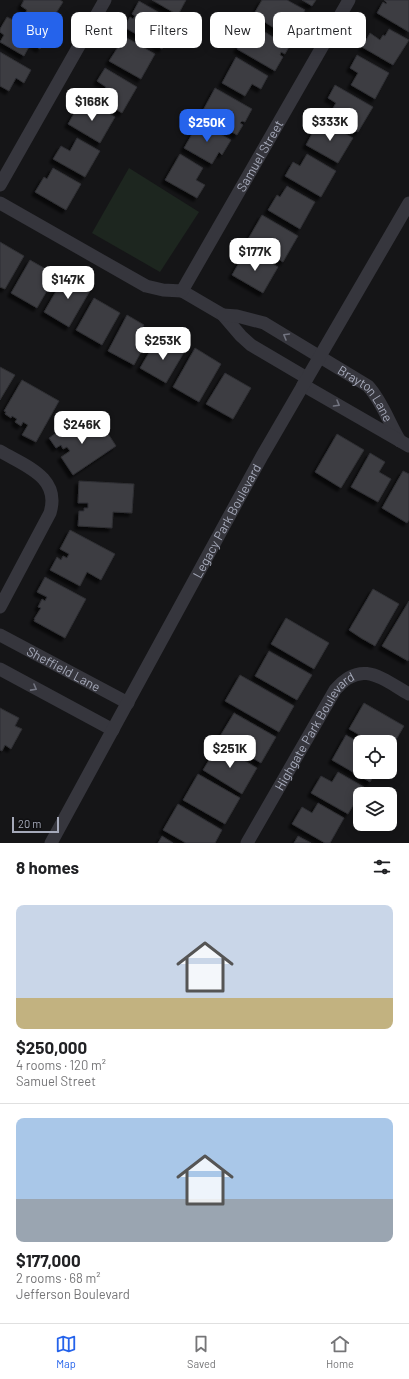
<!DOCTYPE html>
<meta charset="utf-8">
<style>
body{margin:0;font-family:Barlow,sans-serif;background:#f2f2f2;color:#202124;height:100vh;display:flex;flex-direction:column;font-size:15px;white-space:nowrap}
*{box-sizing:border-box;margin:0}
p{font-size:13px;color:#757577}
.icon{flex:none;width:22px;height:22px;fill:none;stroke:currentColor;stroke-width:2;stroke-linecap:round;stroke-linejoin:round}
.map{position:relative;height:843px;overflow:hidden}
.side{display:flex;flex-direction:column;background:#fff;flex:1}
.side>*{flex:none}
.top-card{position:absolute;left:12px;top:12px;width:385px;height:36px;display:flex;gap:8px}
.buttons{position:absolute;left:353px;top:735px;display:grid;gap:8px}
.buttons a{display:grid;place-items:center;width:44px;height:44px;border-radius:8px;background:#fff;box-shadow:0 2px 10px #0003;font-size:20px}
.scale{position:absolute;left:12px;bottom:10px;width:47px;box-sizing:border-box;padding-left:4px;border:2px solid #a5a9b9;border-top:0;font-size:11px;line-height:14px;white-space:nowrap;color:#a5a9b9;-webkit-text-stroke:3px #101012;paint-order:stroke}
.price{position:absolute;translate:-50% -34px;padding:0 9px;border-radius:8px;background:#fff;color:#222;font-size:13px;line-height:26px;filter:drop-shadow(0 1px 2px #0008)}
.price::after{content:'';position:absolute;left:50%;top:24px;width:12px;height:9px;margin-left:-6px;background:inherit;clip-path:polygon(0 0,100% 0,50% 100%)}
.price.active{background:#2563eb;color:#fff}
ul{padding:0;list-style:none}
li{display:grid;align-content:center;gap:8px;height:212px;padding:0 16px}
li+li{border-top:1px solid #e0e0e0}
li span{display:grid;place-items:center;height:124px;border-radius:8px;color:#555}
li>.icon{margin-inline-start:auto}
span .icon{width:72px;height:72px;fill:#fffc;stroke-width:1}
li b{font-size:17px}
h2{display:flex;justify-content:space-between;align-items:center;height:48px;padding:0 16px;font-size:17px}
.chip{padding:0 14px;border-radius:8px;background:#fff;box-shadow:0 2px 10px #0003;font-size:14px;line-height:36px}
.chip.active{background:#2563eb;color:#fff}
.menu{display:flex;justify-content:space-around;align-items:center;height:56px;border-top:1px solid #e0e0e0;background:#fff;font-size:11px;color:#757577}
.menu a{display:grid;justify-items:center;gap:2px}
.menu .active{color:#2563eb}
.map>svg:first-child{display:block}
.green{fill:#1d261f}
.building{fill:#3c3d42;stroke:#2f2f33;filter:url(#shadow)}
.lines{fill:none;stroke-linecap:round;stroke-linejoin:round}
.minor{stroke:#36363d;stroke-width:13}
.oneway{stroke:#737581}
.labels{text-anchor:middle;stroke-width:4;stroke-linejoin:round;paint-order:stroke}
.street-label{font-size:13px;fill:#a5a9b9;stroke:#101012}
</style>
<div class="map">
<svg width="409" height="843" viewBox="0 0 409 843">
<defs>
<filter id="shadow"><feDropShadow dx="-3.5" dy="3.5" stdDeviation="1" flood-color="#0009"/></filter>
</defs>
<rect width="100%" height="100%" fill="#151517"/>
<!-- green -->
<polygon class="green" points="129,168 199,212 160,272 92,233"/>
<!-- building -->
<g class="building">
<polygon points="24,0 60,0 63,2 56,13 59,14 51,29 25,14 27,10 21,6"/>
<polygon points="152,0 186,0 178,15"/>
<polygon points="262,0 287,0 305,10 297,24 289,19 281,32 258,18 260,15 255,12"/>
<polygon points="302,0 316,0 312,6"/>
<polygon points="384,0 409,0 409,32 377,13 383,2 386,4 387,3"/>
<polygon points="139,1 177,23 162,49 124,27 130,17 133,19 135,16 132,14"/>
<polygon points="7,17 13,20 15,17 47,35 40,49 31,43 24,56 0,42 4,35 0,32 0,29"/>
<polygon points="252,24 273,37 274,35 290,45 285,54 281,52 280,55 283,57 275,71 237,49"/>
<polygon points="389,29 409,40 393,65 362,47 370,33 380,40 383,35 385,36"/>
<polygon points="127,38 155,54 141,79 109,61 118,47 121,49"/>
<polygon points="0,52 31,70 24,83 16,78 9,91 0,86"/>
<polygon points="357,55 389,73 375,99 351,85 358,73 350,68"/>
<polygon points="236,57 268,76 261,89 252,84 245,96 222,83"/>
<polygon points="105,68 137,87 122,113 99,99 106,87 97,81"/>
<polygon points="335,85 373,107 358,132 329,115 336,103 328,98"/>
<polygon points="215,88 252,109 245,122 242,121 240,123 243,125 237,135 201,114"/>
<polygon points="87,101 115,117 100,143 68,124 76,110 80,112"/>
<polygon points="199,122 231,140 222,155 219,152 212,164 184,148"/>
<polygon points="325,122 353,138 338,163 306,145 314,130 318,133"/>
<polygon points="77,138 100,151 85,177 53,159 61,146 70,151"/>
<polygon points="180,154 203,168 196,180 205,185 197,198 165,180"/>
<polygon points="307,154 336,171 321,197 285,176 293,162 300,166"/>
<polygon points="53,168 81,184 66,210 35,192 44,177 47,179"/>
<polygon points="287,186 315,202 300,229 268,210 277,195 280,197"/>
<polygon points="262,215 298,236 283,262 247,241"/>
<polygon points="0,242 24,256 5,289 0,287"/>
<polygon points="250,251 278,267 263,293 232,275 240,261 243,263"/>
<polygon points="30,260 56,275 37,308 11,293"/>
<polygon points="66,274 91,289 69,327 44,312"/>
<polygon points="94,298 120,313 102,345 76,330"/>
<polygon points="127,315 144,325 138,336 147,341 134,365 108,351"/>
<polygon points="171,340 186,349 166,383 140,368 154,344 165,350"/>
<polygon points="195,348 221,364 199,402 173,387"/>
<polygon points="0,367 15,375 0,400"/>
<polygon points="225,373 251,388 233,419 206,404"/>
<polygon points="22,380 59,401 36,442 22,435 28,425 23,422 21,426 15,422 17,419 12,416 11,418 5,414 6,412 4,411"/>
<polygon points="78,418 87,432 101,423 116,446 73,475 61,457 70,451 67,447 63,449 61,445 56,448 49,438"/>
<polygon points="337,434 364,450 341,488 315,472"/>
<polygon points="370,453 385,462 379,472 391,479 378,502 351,487"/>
<polygon points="403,471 409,474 409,520 407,523 382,508"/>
<polygon points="79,481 134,484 132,513 113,512 112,528 78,526 79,511 84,511 84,508 88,508 88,503 78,503"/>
<polygon points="70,530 115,554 101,580 87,572 80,586 50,570 57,557 61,560 63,556 67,558 69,554 60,549"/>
<polygon points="45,577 86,599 65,638 34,621 35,619 34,619 41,608 38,607 42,599 45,601 47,597 37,592"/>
<polygon points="373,589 399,604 375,646 361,638 349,630"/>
<polygon points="409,601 409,659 408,661 382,646"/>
<polygon points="286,618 329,643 314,669 271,644"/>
<polygon points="269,651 312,675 297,700 255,676"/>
<polygon points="240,675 294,706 279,732 225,701"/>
<polygon points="364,703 404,726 390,750 390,742 372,742 349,729"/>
<polygon points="0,708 19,718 15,726 22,729 11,749 5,745 2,751 0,750"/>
<polygon points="234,713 276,737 261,763 219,738"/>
<polygon points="346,735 360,743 360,772 376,772 370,782 332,760"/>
<polygon points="218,745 257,768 242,794 203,770"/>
<polygon points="338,772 364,787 348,814 311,793 321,776 332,782"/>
<polygon points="198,774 240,798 225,824 183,800"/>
<polygon points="318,803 344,818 330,843 325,843 292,824 302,807 312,813"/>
<polygon points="178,804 222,830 215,843 186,843 163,830"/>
<polygon points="162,836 173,843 158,843"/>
<polygon points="298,836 311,843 294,843"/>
</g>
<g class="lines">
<!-- minor -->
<g class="minor">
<polyline points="0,185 105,0"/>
<polyline points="0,203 146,286 163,290 182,291 223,315 241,336 251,345 307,378"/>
<path id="s1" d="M 182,291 L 349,0"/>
<path id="s2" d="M 223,315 L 237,316 L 264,323 L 368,386 C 382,401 389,423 400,441"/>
<polyline points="303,385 409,446"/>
<path d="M 0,451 C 25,466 61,477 50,513 L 0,607"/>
<path id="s3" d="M 0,635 L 128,703"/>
<polyline points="0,669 113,730"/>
<path id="s4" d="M 51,843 L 262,456 L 409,203"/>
<path id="s5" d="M 247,843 L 335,690 C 361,659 381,678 409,694"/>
</g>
</g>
<!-- one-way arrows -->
<defs><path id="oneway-chevron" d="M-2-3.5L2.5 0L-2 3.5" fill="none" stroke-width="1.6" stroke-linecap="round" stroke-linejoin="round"/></defs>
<g class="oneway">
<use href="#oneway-chevron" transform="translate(286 336) rotate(-150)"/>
<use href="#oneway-chevron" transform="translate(337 404) rotate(30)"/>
<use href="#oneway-chevron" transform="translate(34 688) rotate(29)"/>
</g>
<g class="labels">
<!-- street labels -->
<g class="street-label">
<text dy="5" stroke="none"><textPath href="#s1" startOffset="156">Samuel Street</textPath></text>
<text dy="5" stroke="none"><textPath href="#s2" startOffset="167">Brayton Lane</textPath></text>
<text dy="5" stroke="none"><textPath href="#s4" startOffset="367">Legacy Park Boulevard</textPath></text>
<text dy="5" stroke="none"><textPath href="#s3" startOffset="72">Sheffield Lane</textPath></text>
<text dy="5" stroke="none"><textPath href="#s5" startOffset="131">Highgate Park Boulevard</textPath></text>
</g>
</g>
</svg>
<div class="buttons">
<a><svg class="icon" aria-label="locate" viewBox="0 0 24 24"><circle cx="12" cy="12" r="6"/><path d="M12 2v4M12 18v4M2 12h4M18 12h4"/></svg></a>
<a><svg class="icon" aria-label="layers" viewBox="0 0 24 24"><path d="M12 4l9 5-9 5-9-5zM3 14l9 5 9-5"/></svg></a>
</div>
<div class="scale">20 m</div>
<b class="price" style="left:92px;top:122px">$168K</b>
<b class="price" style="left:330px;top:142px">$333K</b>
<b class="price active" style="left:207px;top:143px">$250K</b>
<b class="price" style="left:255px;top:272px">$177K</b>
<b class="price" style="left:68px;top:300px">$147K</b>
<b class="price" style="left:163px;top:361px">$253K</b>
<b class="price" style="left:82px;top:445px">$246K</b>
<b class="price" style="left:230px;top:769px">$251K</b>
<div class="top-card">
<a class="chip active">Buy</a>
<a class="chip">Rent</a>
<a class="chip">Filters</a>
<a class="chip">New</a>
<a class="chip">Apartment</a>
</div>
</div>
<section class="side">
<h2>8 homes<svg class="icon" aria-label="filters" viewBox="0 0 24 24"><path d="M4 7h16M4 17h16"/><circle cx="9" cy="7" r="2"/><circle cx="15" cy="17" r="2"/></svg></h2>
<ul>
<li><span style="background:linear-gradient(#c9d6e8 75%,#c2b280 0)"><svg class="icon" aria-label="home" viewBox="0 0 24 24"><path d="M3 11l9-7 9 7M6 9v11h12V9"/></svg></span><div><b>$250,000</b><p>4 rooms · 120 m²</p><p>Samuel Street</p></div></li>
<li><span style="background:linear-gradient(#a9c7e8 65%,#9aa5b1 0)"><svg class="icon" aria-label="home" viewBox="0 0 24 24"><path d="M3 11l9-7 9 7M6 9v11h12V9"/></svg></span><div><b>$177,000</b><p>2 rooms · 68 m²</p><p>Jefferson Boulevard</p></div></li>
</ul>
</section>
<nav class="menu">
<a class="active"><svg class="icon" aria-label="map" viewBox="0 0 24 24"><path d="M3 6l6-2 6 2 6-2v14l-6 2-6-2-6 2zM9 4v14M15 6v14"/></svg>Map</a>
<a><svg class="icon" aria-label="saved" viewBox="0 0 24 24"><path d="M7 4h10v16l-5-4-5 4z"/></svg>Saved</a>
<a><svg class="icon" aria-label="home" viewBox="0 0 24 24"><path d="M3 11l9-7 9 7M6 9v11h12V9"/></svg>Home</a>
</nav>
